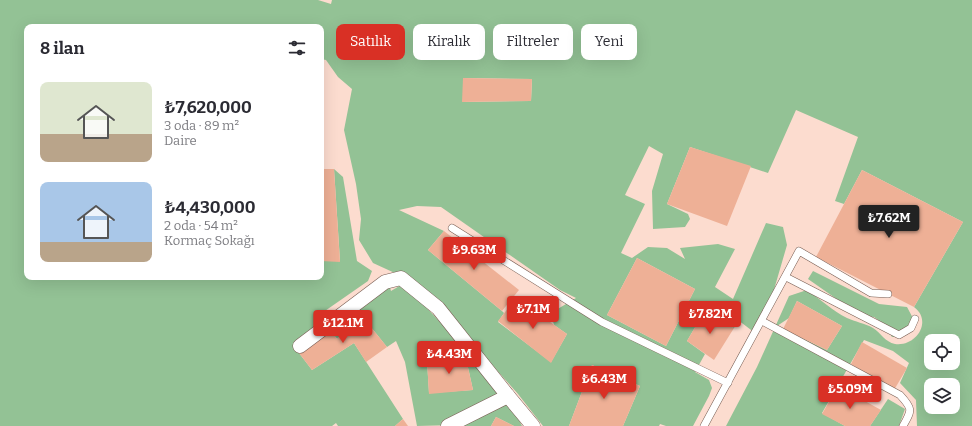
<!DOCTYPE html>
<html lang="tr">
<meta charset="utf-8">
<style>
body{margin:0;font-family:Bitter,serif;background:#f7f7f7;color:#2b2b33;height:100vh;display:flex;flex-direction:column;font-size:15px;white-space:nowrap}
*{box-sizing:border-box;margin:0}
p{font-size:13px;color:#7c7c81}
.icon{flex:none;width:22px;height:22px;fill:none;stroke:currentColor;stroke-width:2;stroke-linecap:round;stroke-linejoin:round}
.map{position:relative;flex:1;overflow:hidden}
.sheet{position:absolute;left:24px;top:24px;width:300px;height:256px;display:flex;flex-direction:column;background:#fff;border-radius:8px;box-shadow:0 4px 16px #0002}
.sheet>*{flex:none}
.top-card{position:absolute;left:336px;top:24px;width:380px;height:36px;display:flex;gap:8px}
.fabs{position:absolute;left:924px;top:334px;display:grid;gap:8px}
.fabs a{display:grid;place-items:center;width:36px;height:36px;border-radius:8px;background:#fff;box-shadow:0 4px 16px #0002;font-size:20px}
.price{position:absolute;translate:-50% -34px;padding:0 9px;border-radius:4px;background:#d93025;color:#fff;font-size:13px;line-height:26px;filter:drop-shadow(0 1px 2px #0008)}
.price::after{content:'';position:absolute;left:50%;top:24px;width:12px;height:9px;margin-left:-6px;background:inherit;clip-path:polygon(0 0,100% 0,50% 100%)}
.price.on{background:#222;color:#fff}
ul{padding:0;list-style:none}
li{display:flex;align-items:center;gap:12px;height:100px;padding:0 16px}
li span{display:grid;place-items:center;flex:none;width:112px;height:80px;border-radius:8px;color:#555}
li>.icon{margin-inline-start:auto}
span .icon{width:48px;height:48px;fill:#fffc;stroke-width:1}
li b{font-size:17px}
h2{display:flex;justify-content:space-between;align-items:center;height:48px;padding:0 16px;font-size:17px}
.chip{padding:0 14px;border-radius:8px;background:#fff;box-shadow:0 4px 16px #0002;font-size:14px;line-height:36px}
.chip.on{background:#d93025;color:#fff}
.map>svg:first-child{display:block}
.forest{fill:#93c295;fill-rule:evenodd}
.building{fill:#eeb096}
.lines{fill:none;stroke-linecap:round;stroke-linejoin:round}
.service-casing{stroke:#785d52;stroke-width:8}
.minor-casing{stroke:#785d52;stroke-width:15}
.service{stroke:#fff;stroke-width:7}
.minor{stroke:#fff;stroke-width:14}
</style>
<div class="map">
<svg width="972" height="426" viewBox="0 0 972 426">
<rect width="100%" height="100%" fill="#fcdccf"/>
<!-- forest -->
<g class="forest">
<path d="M 0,0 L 318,0 L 331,4 L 332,0 L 972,0 L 972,426 L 917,426 L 916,400 L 900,383 L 909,363 L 893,351 L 864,340 L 822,413 L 845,426 L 726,426 L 757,367 L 789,296 L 807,290 C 820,299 833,311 847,318 C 855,322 865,323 873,328 C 881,333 885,342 895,344 C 916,347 933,321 914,307 L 963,222 L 862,170 L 844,204 L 835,201 L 858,137 L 796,110 L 768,173 L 690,147 L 667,204 L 688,214 L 690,219 L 685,227 L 653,229 L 652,191 L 663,154 L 649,146 L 625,195 L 645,204 L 621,253 L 632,258 L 648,247 L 667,248 L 685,259 L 680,248 L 718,244 L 735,249 L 715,287 L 733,299 L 766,223 L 783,227 L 787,245 L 771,300 L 755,333 L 738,320 L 734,328 L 704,312 L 687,341 L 705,354 L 695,372 L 709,380 L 712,388 L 709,396 L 693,426 L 666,426 L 660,424 L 659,426 L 623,426 L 640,386 L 592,365 L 569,426 L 543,426 L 518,394 L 432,298 L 397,274 L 373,263 L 359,240 L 361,219 L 356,184 L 344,130 L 352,89 L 338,77 L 326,60 L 321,59 L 321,27 L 27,27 L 27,277 L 321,277 L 321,261 L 340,261 L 334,169 L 343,177 L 357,261 L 372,271 L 368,281 L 322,313 L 328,326 L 388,281 L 391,291 L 401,285 L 426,307 L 453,336 L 465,354 L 517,416 L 522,426 L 514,426 L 496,417 L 491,426 L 455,426 L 455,425 L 417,426 L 405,362 L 396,341 L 387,347 L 362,316 L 337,339 L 328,327 L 299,353 L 312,370 L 354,343 L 403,419 L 395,426 L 338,426 L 336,423 L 332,426 L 0,426 ZM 463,78 L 532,79 L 531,101 L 463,102 ZM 417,206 L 441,207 L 560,290 L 576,298 L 551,313 L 554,325 L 567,334 L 551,362 L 498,322 L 504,313 L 502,311 L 428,250 L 444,231 L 399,210 ZM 637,258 L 695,289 L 666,346 L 607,315 ZM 797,301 L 842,326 L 827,350 L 783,329 L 774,328 L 789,318 ZM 931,341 L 953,341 L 953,363 L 931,363 ZM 465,354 L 473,390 L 429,393 L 427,361 ZM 931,385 L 953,385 L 953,407 L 931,407 Z"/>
<polygon points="813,271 879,304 907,307 915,322 907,335 892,337 885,325 874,317 861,316 808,279"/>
<polygon points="888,399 905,409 899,426 870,426"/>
</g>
<!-- building -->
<g class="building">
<polygon points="463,78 532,79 531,101 462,102"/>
<polygon points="690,147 751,166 727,226 667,204"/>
<polygon points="321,169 334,169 340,262 321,261"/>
<polygon points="862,170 963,222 914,307 816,257"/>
<polygon points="444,231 519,290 502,311 428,250"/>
<polygon points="637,258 695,289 666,346 607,315"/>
<polygon points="516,298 567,334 551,363 498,321"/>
<polygon points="797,301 842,326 827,350 783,329"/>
<polygon points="704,312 734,328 714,360 687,341"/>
<polygon points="362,316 387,347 366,362 354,343 312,370 299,353 328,327 337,339"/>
<polygon points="862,342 907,368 894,390 851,364"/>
<polygon points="465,354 473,390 429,394 427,361"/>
<polygon points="592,365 640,386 623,426 569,426"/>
<polygon points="838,386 881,410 870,426 845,426 822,414"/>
<polygon points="496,417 514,426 491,426"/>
<polygon points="403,419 408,426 395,426"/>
</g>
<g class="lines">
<!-- service casing -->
<g class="service-casing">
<g id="service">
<polyline points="452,228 602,322 728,383"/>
<polyline points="786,277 899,335 911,328 915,319"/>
<path d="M 762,321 L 900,395 C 913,409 912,410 903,426"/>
<polyline points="704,426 799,251 871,293 888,294"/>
</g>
</g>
<!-- minor casing -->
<g class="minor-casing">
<g id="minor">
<polyline points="300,346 385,282 401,278 438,308 508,396 533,426"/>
<polyline points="448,426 508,396"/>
</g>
</g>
<!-- service -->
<use href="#service" class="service"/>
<!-- minor -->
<use href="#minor" class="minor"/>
</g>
</svg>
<div class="fabs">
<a><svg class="icon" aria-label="locate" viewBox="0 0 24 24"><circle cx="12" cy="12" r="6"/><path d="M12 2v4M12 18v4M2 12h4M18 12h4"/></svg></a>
<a><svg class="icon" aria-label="layers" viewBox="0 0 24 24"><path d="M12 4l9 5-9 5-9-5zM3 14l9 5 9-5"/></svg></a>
</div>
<b class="price on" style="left:889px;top:239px">₺7.62M</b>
<b class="price" style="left:474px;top:271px">₺9.63M</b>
<b class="price" style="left:533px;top:330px">₺7.1M</b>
<b class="price" style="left:710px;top:335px">₺7.82M</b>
<b class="price" style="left:343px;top:344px">₺12.1M</b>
<b class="price" style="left:449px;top:375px">₺4.43M</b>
<b class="price" style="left:604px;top:400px">₺6.43M</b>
<b class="price" style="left:850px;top:410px">₺5.09M</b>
<div class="top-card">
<a class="chip on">Satılık</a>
<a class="chip">Kiralık</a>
<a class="chip">Filtreler</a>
<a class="chip">Yeni</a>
</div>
<section class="sheet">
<h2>8 ilan<svg class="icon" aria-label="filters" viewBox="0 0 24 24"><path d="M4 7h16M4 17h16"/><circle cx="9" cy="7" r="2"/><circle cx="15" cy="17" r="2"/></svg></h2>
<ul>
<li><span style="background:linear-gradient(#dfe7d0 65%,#b9a48a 0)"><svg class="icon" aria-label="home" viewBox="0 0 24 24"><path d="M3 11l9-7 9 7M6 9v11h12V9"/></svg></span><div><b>₺7,620,000</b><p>3 oda · 89 m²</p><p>Daire</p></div></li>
<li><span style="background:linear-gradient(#a9c7e8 75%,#b9a48a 0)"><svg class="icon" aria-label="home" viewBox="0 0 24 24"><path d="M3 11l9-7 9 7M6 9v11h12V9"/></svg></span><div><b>₺4,430,000</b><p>2 oda · 54 m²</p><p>Kormaç Sokağı</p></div></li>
</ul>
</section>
</div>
